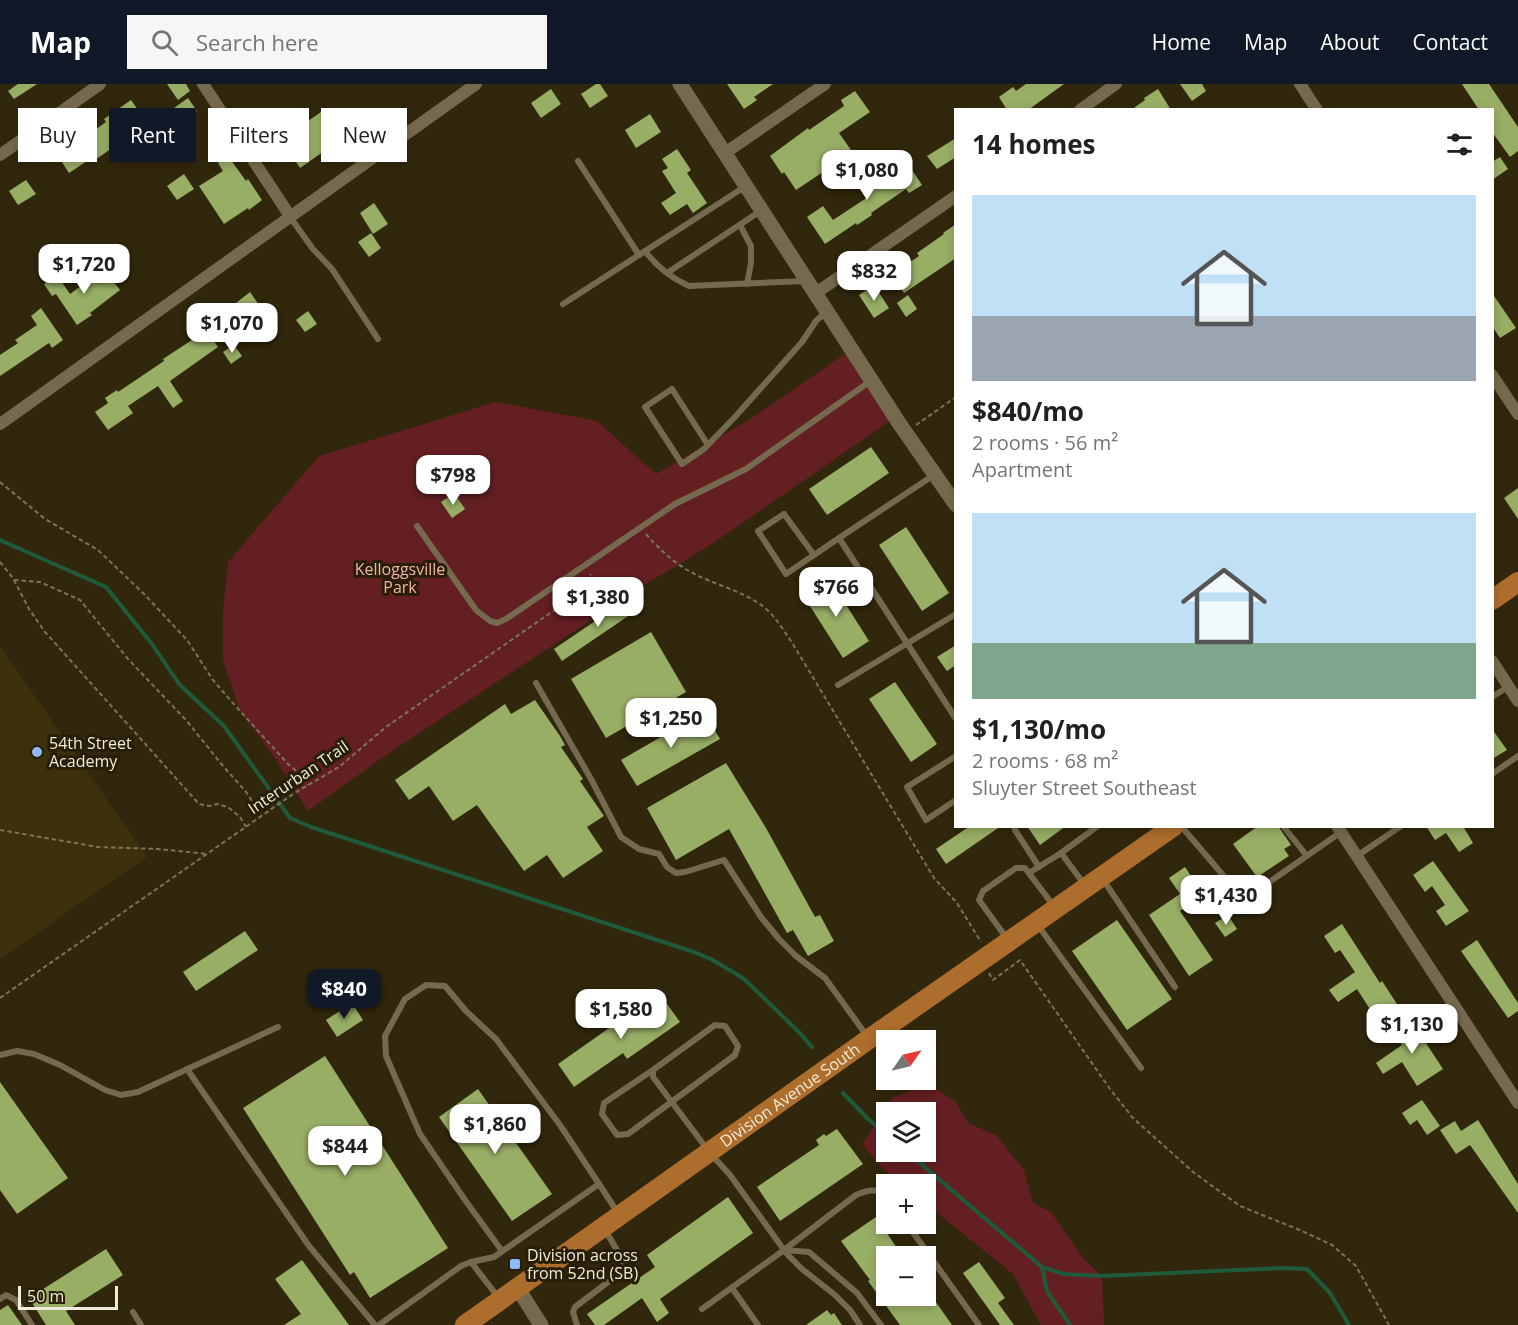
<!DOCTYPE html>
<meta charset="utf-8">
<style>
body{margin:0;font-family:"Open Sans",sans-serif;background:#f6f6f6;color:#202124;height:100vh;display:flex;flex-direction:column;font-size:22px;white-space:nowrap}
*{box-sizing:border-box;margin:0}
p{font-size:20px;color:#757577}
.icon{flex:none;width:33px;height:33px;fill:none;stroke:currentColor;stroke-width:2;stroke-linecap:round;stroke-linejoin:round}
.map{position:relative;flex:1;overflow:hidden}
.panel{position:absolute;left:954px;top:24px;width:540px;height:720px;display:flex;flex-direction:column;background:#fff;border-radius:0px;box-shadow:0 3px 9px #0003}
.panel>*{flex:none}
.guide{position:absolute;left:18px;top:24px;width:570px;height:54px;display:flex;gap:12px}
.needle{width:39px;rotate:56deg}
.buttons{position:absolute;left:876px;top:946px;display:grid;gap:12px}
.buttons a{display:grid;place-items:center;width:60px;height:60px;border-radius:0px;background:#fff;box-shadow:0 3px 9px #0003;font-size:30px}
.scale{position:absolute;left:18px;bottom:15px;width:100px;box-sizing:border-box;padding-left:6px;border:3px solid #f1ebdb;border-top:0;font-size:16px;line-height:21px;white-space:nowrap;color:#f1ebdb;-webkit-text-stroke:4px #271e03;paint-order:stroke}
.price{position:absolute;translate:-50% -51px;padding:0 14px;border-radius:12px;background:#fff;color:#222;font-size:20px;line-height:39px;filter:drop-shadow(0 2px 3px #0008)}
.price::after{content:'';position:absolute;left:50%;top:36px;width:18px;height:14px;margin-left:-9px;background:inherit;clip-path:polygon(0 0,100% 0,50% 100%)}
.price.on{background:#111827;color:#fff}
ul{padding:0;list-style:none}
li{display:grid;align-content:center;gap:12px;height:318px;padding:0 18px}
li span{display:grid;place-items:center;height:186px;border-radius:0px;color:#555}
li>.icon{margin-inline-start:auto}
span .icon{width:108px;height:108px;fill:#fffc;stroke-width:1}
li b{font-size:26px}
h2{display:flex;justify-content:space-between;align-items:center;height:72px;padding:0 18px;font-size:26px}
.tag{padding:0 21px;border-radius:0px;background:#fff;box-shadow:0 3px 9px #0003;font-size:21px;line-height:54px}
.tag.on{background:#111827;color:#fff}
header{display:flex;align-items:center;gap:36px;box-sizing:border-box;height:84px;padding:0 30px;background:#111827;color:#fff}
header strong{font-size:28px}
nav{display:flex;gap:33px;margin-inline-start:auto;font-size:21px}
.search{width:420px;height:54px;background:#f6f6f6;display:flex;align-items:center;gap:15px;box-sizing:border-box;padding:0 21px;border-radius:0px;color:#757577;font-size:22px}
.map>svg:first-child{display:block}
.built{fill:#3d300d}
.green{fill:#641f23;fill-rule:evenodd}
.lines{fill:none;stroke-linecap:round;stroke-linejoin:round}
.stream{stroke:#1e5a3b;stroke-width:4}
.building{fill:#98ae65}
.path{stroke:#7c735d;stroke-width:2;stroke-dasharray:4.5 3;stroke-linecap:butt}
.service{stroke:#766a4e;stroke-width:6}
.minor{stroke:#766a4e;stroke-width:12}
.tertiary{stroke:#766a4e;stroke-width:15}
.primary{stroke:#ad6d2c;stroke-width:20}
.poi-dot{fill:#8eb9fc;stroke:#271e03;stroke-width:2}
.labels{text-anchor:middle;stroke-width:6;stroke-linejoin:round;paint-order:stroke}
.park-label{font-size:16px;fill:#f4b1b0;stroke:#271e03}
.poi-label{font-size:16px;fill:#f1ebdb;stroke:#271e03;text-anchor:start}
.street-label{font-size:16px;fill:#f1ebdb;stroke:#271e03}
</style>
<header>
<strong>Map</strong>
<div class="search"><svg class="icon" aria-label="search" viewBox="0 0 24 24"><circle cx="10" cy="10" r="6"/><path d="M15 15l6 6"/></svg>Search here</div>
<nav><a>Home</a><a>Map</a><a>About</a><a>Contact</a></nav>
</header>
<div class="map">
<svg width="1518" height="1241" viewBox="0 0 1518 1241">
<rect width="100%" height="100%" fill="#31270c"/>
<!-- built -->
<polygon class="built" points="0,562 147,773 0,875"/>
<!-- green -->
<g class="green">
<polygon points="852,265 896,333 709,462 643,502 389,669 308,727 276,676 239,625 223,576 223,528 228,478 319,372 496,318 597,337 656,390 752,334"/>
<path d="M 929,1000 L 956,1018 L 968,1039 L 996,1051 L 1024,1086 L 1033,1119 L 1051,1128 L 1084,1175 L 1102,1192 L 1104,1241 L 1041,1241 L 1013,1190 L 926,1120 L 926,1101 L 902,1101 L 885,1087 L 862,1060 L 892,1014 ZM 886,1029 L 926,1029 L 926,1068 L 886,1068 Z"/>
</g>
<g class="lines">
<!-- stream -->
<g class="stream">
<polyline points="0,456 106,503 152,560 179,600 224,642 290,734 311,743 694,868 711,875 743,894 799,948 812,963"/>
<polyline points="843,1009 868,1035 886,1050"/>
<polyline points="907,1068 1042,1183 1064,1190 1102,1192 1281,1184 1307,1185 1330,1209 1349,1241"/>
<polyline points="1042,1183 1047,1207 1070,1241"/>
</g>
</g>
<!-- building -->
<g class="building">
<polygon points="18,0 37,0 14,15 8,7"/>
<polygon points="167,0 186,0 190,7 178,16"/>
<polygon points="596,0 600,0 608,12 590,24 581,10"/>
<polygon points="727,0 773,0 754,13 757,16 744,25"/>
<polygon points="1026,0 1064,0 1028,26 1007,26 999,13 1013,3 1016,7"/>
<polygon points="1180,0 1202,0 1206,7 1192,17"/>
<polygon points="1462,0 1489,0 1518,43 1518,67 1510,73 1492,48 1492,26 1479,26"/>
<polygon points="551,5 561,20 541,34 531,19"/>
<polygon points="1158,5 1171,26 1131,26 1145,16 1144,14"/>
<polygon points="855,7 870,28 839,49 851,66 837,76 842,84 827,94 823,88 796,106 784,88 782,90 770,72 808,44 809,46 844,22 841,16"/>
<polygon points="188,14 197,27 183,37 174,24"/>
<polygon points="131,16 146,37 130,48 132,50 105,69 92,78 90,75 69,89 58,72 106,38 104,35"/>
<polygon points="286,25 298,44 321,28 340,56 300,84 269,36"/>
<polygon points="650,30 661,48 636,64 625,46"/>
<polygon points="956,54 956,73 937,85 927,72"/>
<polygon points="677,65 691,86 687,89 707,119 693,129 687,120 670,131 661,119 676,109 662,87 668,84 662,75"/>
<polygon points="228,72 246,97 248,95 262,116 249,126 248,124 224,140 199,102 223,87 218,79"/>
<polygon points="1500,73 1508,85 1492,96 1492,78"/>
<polygon points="904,74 922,101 909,109 906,105 871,129 872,131 857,141 856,139 825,160 807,133 823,122 833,136 868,113 862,104 892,84 891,82"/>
<polygon points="184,90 194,105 177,116 167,102"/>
<polygon points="26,96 36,110 18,121 9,107"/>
<polygon points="374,119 388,140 373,150 360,129"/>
<polygon points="956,140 956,174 904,209 891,191 919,172 917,169 944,150 943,149"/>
<polygon points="371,149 381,164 369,173 358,158"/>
<polygon points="104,185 120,206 90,229 92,231 77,241 56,210 52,212 44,200 57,191 70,210"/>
<polygon points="874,201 889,224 874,234 859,211"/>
<polygon points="250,208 261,224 258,227 273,249 260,257 236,219"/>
<polygon points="1492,209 1516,244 1500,254 1492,242"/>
<polygon points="908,211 917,225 906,233 897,219"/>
<polygon points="41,224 63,256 52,264 49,259 0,292 0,271 18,259 15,256 37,241 31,232"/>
<polygon points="308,227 317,240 305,248 296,236"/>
<polygon points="203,241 218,263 170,297 183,317 173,324 158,302 128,322 133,329 108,346 95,328 108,319 105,314 117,306 118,308 164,277 163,275 192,256 188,251"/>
<polygon points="234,261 242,272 231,280 223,268"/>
<polygon points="871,363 889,389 827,431 809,405"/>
<polygon points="1518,404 1518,435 1504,414"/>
<polygon points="454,409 465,425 452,434 441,418"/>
<polygon points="906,443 949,509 922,527 879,461"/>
<polygon points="829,494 869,557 843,574 803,511"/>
<polygon points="635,510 643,522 562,577 554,565"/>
<polygon points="651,548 686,608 606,654 571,595"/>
<polygon points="956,561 956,581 947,587 937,573"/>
<polygon points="895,598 937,660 911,678 869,615"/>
<polygon points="535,616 560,652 565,661 561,663 583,695 580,697 604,732 587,743 603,767 563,794 547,771 524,787 477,721 453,737 429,702 409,716 395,696 505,620 511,630"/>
<polygon points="704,628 720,655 637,702 621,676"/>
<polygon points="1492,645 1507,666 1492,675"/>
<polygon points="726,679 766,744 815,833 820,831 834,857 808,872 793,846 787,849 729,745 676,776 647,724"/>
<polygon points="970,742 1001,742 946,780 936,765"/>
<polygon points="1027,742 1066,742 1040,761"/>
<polygon points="1258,742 1278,742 1291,761 1284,765 1289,772 1257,793 1233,760"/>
<polygon points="1426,742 1463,742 1473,759 1459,768 1446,749 1435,756"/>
<polygon points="1433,777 1469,827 1446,842 1436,827 1445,821 1432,802 1425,808 1413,791"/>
<polygon points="1185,783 1204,811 1180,827 1213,876 1189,892 1149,831 1180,810 1169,794"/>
<polygon points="1228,831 1237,845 1225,853 1215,839"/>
<polygon points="1117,836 1172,915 1127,946 1072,867"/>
<polygon points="1342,840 1380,899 1382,897 1397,920 1383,930 1380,925 1373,930 1357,905 1338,918 1329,906 1355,888 1340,866 1335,869 1324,852"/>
<polygon points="245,847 258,866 196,907 183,888"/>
<polygon points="1477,856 1518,919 1518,927 1508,934 1461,867"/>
<polygon points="659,909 680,938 627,975 623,969 574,1003 558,980"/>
<polygon points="352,919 363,936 337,953 326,936"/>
<polygon points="1413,934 1422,948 1420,950 1443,985 1417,1002 1402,978 1383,990 1376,979 1402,961 1393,948"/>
<polygon points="325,972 448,1164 370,1214 354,1188 350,1191 243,1024"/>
<polygon points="0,998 68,1094 17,1130 0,1106"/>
<polygon points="478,1005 552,1110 512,1137 439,1033"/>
<polygon points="1422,1016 1440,1042 1427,1051 1417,1036 1410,1041 1402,1029"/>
<polygon points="1478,1036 1518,1100 1518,1129 1470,1061 1456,1070 1440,1046 1455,1037 1461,1047"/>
<polygon points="837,1045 863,1080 780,1137 757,1103 819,1061 816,1056 824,1050 826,1052"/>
<polygon points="728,1113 753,1149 660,1215 669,1229 657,1238 642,1214 604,1241 595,1241 587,1230 655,1183 647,1171"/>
<polygon points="876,1133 903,1173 886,1173 886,1212 926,1212 926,1204 952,1241 900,1241 868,1197 870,1196 841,1157"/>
<polygon points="106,1165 123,1191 66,1227 75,1241 46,1241 29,1214"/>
<polygon points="302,1176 349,1241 284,1241 301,1230 275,1195"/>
<polygon points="979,1178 1005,1214 998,1219 1014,1241 1000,1241 963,1189"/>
<polygon points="8,1221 22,1241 0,1241 0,1226"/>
<polygon points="827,1226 831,1231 834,1229 842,1241 806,1241"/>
</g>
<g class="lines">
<!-- path -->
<g class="path">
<polyline points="916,341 956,313"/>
<polyline points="0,398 45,435 98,466 145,511 187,556 213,596 232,618 288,680 302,692 308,701"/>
<path d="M 646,450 C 658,464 673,478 689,487 C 713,501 743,506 765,524 C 776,533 783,546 791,557 L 934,794 L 957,819 L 981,858"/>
<polyline points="0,478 13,494 29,525 45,548 199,720 209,722 217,720 228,723 240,733 246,743"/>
<polyline points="14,496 40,498 80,516 128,575 186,636 223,682 246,708 262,732"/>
<polyline points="0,746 98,763 157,765 208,770"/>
<polyline points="989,889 993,896 1020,876 1110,1005 1133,1034 1193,1088 1240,1122 1302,1147 1332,1161 1356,1182 1389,1241"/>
<polyline points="0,914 293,710 339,683 386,643 569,516 584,500 591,490"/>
</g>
<!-- service -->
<g class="service">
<polyline points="578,77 639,171"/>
<polyline points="290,133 313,165 332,185 378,255"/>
<polyline points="740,141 751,162 751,179 747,200"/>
<path d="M 645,167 C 657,183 671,194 689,202 L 805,197"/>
<polyline points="667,189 762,126"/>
<polyline points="563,220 746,102"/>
<polyline points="708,361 672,305 645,323 682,380 704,365 734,334 802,258 816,237 827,227"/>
<polyline points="934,391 839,454 956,635"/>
<polyline points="417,442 476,526 490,537 497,539 506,535 675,420 746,385 872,296"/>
<polyline points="814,471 784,430 758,447 786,490 839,454"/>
<polyline points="536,599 591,695 621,753 639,765 659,770 667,783 676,789 685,788 724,776 761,833 779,855 796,872 825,894 867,952"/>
<polyline points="838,601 956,530"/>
<polyline points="1492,613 1509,602"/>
<polyline points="956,672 907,703 926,736 956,716"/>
<polyline points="1492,690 1518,672"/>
<polyline points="1014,742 1015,746 1039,783"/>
<polyline points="1181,742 1228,797 1261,804 1341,748"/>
<polyline points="1283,742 1307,772"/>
<polyline points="1061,769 1084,800"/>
<polyline points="1357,772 1401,742"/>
<polyline points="1029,789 1061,769 1098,742"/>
<polyline points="1102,794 1175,903"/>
<polyline points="1037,840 1141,984"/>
<polyline points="1008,856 979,816 983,807 1016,784 1025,784 1053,821"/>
<polyline points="0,971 17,967 34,970 60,981 105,1006 121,1011 138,1008 278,943"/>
<polyline points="187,985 309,1162 375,1241"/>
<polyline points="653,986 604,1019 602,1030 617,1051 628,1050 735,971 738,962 725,942 715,941 653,986 653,993 710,1069 730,1091 784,1166 702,1225"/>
<polyline points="907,1140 979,1241"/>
<polyline points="784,1166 809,1168 857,1209 881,1241"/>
<path d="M 784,1166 L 856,1111 C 868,1106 876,1104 886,1111"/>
<polyline points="502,1167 465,1116 420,1050 386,972 385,952 405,915 426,901 445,902 466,927 496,955 560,1041 599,1100"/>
<polyline points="784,1167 802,1185 835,1211 850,1226 860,1241"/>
<polyline points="471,1178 494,1173 599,1100 618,1129"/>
<polyline points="732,1204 758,1241"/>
<polyline points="0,1215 6,1211 16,1216 32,1241"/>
<polyline points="133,1228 141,1241"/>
<polyline points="379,1241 461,1182 471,1178 498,1213"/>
<polyline points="577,1241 573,1228 575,1223 624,1186 620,1171 605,1146"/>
</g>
<!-- minor -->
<g class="minor">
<polyline points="203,0 290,132"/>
<polyline points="1300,0 1317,26"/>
<polyline points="1080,26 1116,0"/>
<polyline points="725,69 825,0"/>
<polyline points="0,71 100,0"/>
<polyline points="816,209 956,112"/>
<polyline points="1492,291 1518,330"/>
<polyline points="0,340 476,0"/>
<polyline points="1492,577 1518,617"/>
<polyline points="1337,742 1518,1019"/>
</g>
<!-- tertiary -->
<g class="tertiary">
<polyline points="680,0 899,339 956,421"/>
<polyline points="517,1203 541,1241"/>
</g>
<!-- primary -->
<g class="primary">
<polyline points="1492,516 1518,498"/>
<path id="s1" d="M 465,1241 L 869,955 L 1174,742"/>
</g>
</g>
<!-- markers -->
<g class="poi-dot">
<circle cx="37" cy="668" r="6"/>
<rect x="509" y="1174" width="12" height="12" rx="3"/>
</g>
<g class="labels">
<!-- park labels -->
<g class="park-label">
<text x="400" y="491">Kelloggsville<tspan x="400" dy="18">Park</tspan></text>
</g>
<!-- poi labels -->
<g class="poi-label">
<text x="49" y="665">54th Street<tspan x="49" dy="18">Academy</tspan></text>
<text x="527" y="1177">Division across<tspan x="527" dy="18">from 52nd (SB)</tspan></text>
</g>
<!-- street labels -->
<g class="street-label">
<text transform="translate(298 693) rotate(-34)" y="6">Interurban Trail</text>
<text dy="6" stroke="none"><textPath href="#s1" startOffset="398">Division Avenue South</textPath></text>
</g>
</g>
</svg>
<div class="buttons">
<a><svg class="needle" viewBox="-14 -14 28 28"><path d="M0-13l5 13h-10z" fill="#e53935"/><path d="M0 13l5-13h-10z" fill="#757577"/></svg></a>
<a><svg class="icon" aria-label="layers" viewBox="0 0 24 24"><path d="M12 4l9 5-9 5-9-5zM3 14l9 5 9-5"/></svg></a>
<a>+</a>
<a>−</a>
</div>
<div class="scale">50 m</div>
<b class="price" style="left:867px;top:117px">$1,080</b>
<b class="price" style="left:84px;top:211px">$1,720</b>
<b class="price" style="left:874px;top:218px">$832</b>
<b class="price" style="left:232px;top:270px">$1,070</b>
<b class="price" style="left:453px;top:422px">$798</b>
<b class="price" style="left:836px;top:534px">$766</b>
<b class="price" style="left:598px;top:544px">$1,380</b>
<b class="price" style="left:671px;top:665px">$1,250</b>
<b class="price" style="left:1226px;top:842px">$1,430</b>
<b class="price on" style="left:344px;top:936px">$840</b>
<b class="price" style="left:621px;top:956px">$1,580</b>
<b class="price" style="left:1412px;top:971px">$1,130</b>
<b class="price" style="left:495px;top:1071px">$1,860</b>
<b class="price" style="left:345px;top:1093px">$844</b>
<div class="guide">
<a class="tag">Buy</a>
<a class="tag on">Rent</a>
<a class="tag">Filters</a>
<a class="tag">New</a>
</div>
<section class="panel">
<h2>14 homes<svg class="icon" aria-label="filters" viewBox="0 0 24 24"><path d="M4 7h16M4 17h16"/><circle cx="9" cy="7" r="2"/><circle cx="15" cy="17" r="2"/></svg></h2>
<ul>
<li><span style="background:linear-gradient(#bfe0f5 65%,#9aa5b1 0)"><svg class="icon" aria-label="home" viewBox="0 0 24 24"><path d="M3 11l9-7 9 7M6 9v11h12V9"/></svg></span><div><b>$840/mo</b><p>2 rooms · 56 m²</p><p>Apartment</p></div></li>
<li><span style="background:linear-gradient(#bfe0f5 70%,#7fa58c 0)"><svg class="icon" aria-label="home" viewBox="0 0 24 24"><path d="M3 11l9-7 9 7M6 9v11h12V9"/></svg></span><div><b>$1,130/mo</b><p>2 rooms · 68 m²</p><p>Sluyter Street Southeast</p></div></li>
</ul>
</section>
</div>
